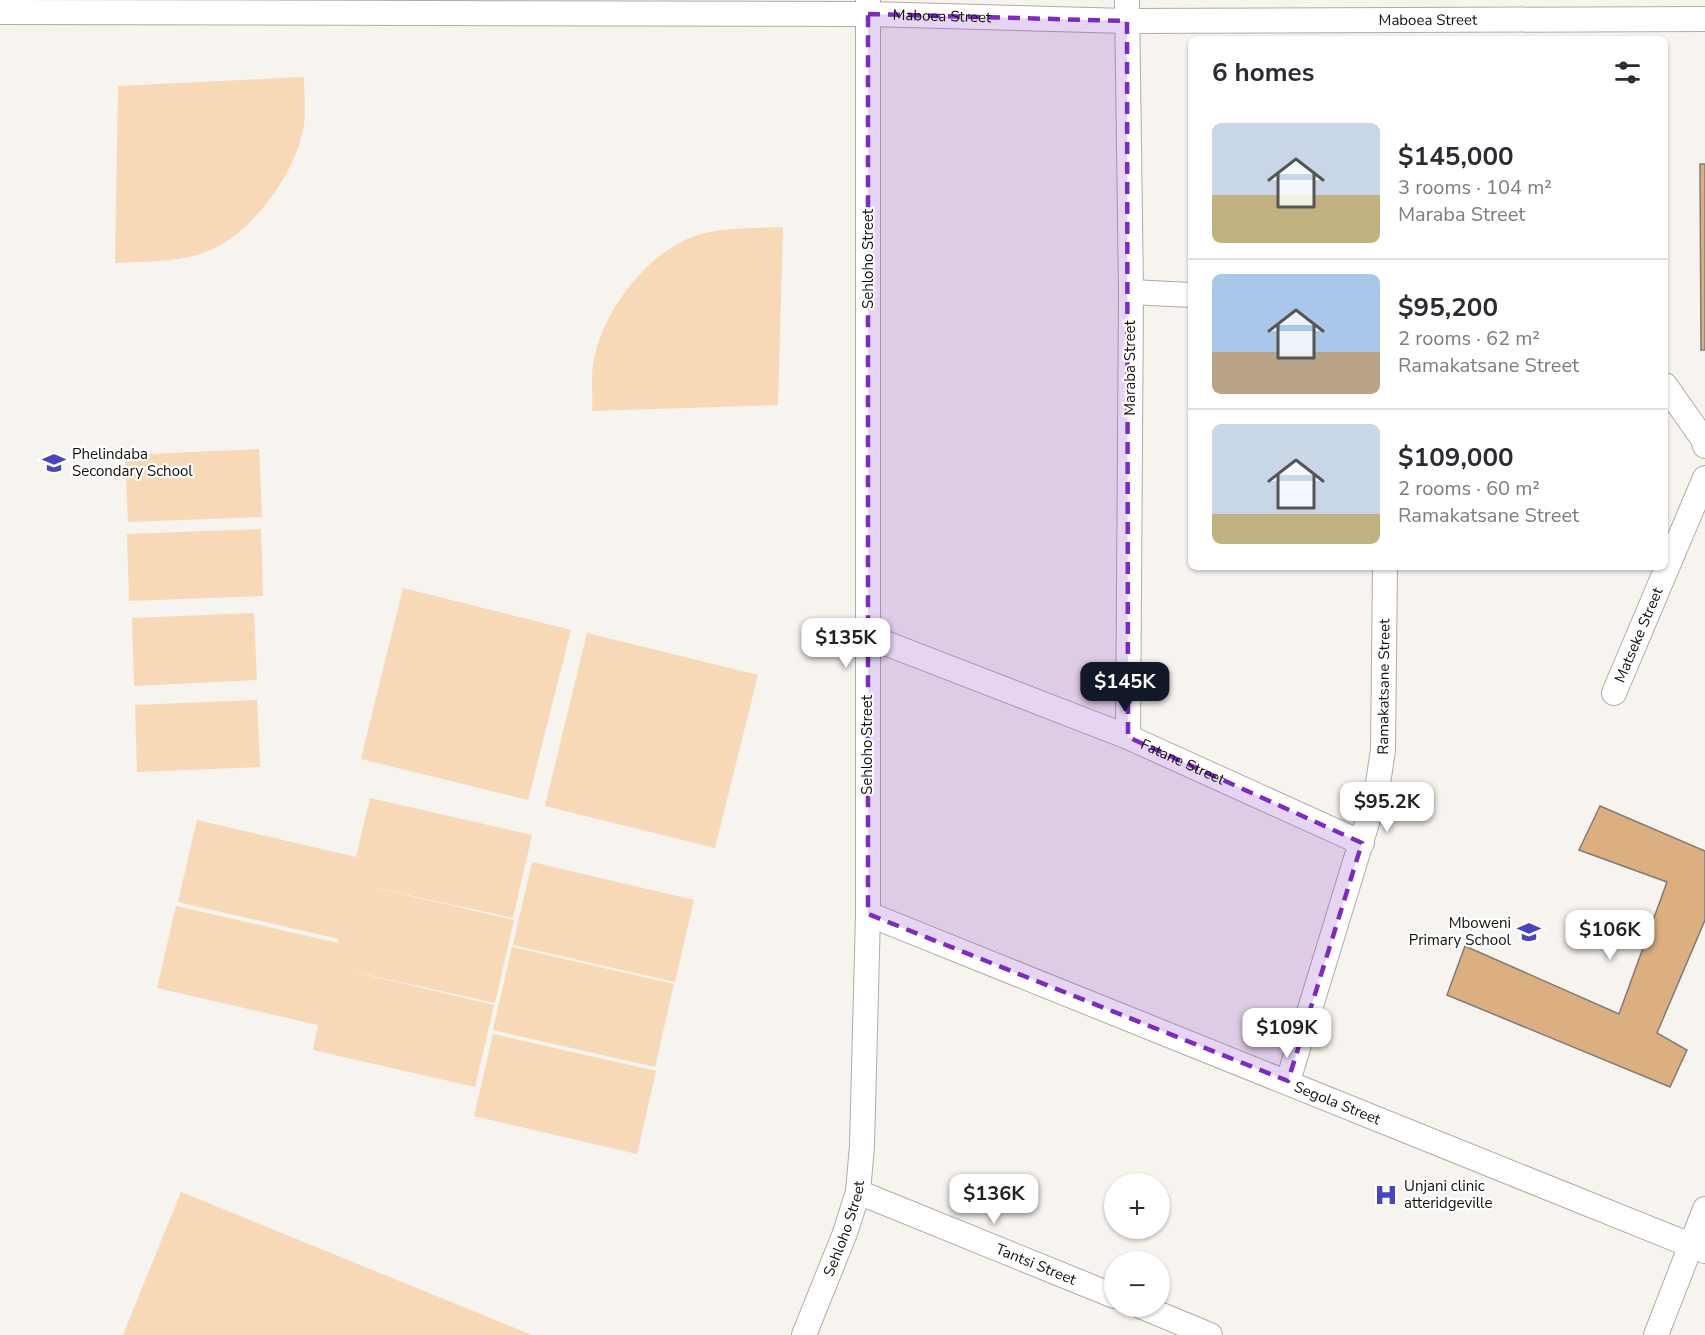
<!DOCTYPE html>
<meta charset="utf-8">
<style>
body{margin:0;font-family:"Nunito Sans",sans-serif;background:#f2f2f3;color:#2b2b33;height:100vh;display:flex;flex-direction:column;font-size:22px;white-space:nowrap}
*{box-sizing:border-box;margin:0}
p{font-size:20px;color:#7c7c81}
.icon{flex:none;width:33px;height:33px;fill:none;stroke:currentColor;stroke-width:2;stroke-linecap:round;stroke-linejoin:round}
.map{position:relative;flex:1;overflow:hidden}
.side{position:absolute;left:1188px;top:36px;width:480px;height:534px;display:flex;flex-direction:column;background:#fff;border-radius:9px;box-shadow:0 2px 4px #0004}
.side>*{flex:none}
.buttons{position:absolute;left:1104px;top:1173px;display:grid;gap:12px}
.buttons a{display:grid;place-items:center;width:66px;height:66px;border-radius:50%;background:#fff;box-shadow:0 2px 4px #0004;font-size:30px}
.price{position:absolute;translate:-50% -51px;padding:0 14px;border-radius:12px;background:#fff;color:#222;font-size:20px;line-height:39px;filter:drop-shadow(0 2px 3px #0008)}
.price::after{content:'';position:absolute;left:50%;top:36px;width:18px;height:14px;margin-left:-9px;background:inherit;clip-path:polygon(0 0,100% 0,50% 100%)}
.price.on{background:#111827;color:#fff}
ul{padding:0;list-style:none}
li{display:flex;align-items:center;gap:18px;height:150px;padding:0 24px}
li+li{border-top:2px solid #e1e1e2}
li span{display:grid;place-items:center;flex:none;width:168px;height:120px;border-radius:9px;color:#555}
li>.icon{margin-inline-start:auto}
span .icon{width:72px;height:72px;fill:#fffc;stroke-width:1}
li b{font-size:26px}
h2{display:flex;justify-content:space-between;align-items:center;height:72px;padding:0 24px;font-size:26px}
.map>svg:first-child{display:block}
.green{fill:#f7d8b7}
.building{fill:#dbaf80;stroke:#7f7b78;stroke-width:1.5}
.lines{fill:none;stroke-linecap:round;stroke-linejoin:round}
.street-casing{stroke:#afaca8;stroke-width:26}
.street{stroke:#fff;stroke-width:24}
.marked{fill:#7b2cbf;fill-opacity:0.2;stroke:#7b2cbf;stroke-width:4.5;stroke-dasharray:12 8;stroke-linejoin:round}
.labels{text-anchor:middle;stroke-width:4.5;stroke-linejoin:round;paint-order:stroke}
.street-label{font-size:15px;fill:#0f0e0c;stroke:#fff}
.poi-label{font-size:15px;fill:#0f0e0c;stroke:#fff;text-anchor:start}
</style>
<div class="map">
<svg width="1705" height="1335" viewBox="0 0 1705 1335">
<rect width="100%" height="100%" fill="#f7f3ef"/>
<!-- green -->
<g class="green">
<path d="M 304,77 C 304,92 306,109 304,124 C 298,169 256,228 215,248 C 185,263 147,261 115,263 L 118,86 Z"/>
<path d="M 783,227 L 778,405 L 592,411 C 593,396 591,379 593,365 C 600,317 640,262 683,241 C 713,226 750,229 783,227 Z"/>
<polygon points="259,449 262,517 128,522 125,455"/>
<polygon points="261,529 263,596 129,601 127,534"/>
<polygon points="403,588 571,630 528,800 361,759"/>
<polygon points="254,613 257,680 134,686 132,618"/>
<polygon points="587,633 758,675 715,848 545,806"/>
<polygon points="257,700 260,767 137,772 135,705"/>
<polygon points="370,798 532,835 513,918 353,883 514,920 495,1003 333,967 494,1005 475,1087 313,1050 318,1025 157,988 176,906 338,943 339,939 178,902 197,820 356,857"/>
<polygon points="532,862 694,900 675,982 513,945"/>
<polygon points="512,947 674,984 655,1067 493,1030"/>
<polygon points="493,1034 656,1071 637,1154 474,1116"/>
<polygon points="181,1192 532,1335 123,1335"/>
</g>
<!-- building -->
<g class="building">
<polygon points="1700,164 1705,164 1705,350 1701,350"/>
<polygon points="1600,806 1705,851 1705,920 1657,1033 1687,1050 1670,1087 1447,995 1465,946 1619,1014 1667,882 1579,850"/>
</g>
<g class="lines">
<!-- street casing -->
<g class="street-casing">
<g id="street">
<polyline points="1127,0 1131,292 1128,737"/>
<path id="s1" d="M 0,12 L 868,14 L 1127,21 L 1705,19"/>
<polyline points="1131,292 1191,295"/>
<polyline points="1665,385 1703,439 1705,446"/>
<path id="s2" d="M 867,636 L 1128,737 L 1362,843"/>
<path id="s3" d="M 1614,693 L 1705,478"/>
<path id="s4" d="M 868,914 L 1705,1251"/>
<path id="s5" d="M 1288,1081 L 1377,790 L 1383,750 L 1385,567"/>
<path id="s6" d="M 858,1192 L 1114,1296"/>
<polyline points="1140,1306 1210,1335"/>
<path id="s7" d="M 804,1335 L 845,1233 L 858,1192 L 862,1146 L 868,914 L 868,0"/>
<polyline points="1656,1335 1705,1209"/>
</g>
</g>
<!-- street -->
<use href="#street" class="street"/>
</g>
<!-- marked area -->
<path class="marked" d="M 868,14 L 1127,21 L 1128,737 L 1362,843 L 1288,1081 L 868,914 Z"/>
<!-- icons -->
<defs>
<g id="school-bare" transform="scale(1.8)"><path d="M0-5L7-2L0 1L-7-2ZM-4 1L0 2.5L4 1V4Q0 6-4 4Z" fill="#4945bb" stroke="#fff" stroke-width="2.5" paint-order="stroke"/></g>
<g id="hospital-bare" transform="scale(1.8)"><path d="M-5-5h3v3.5h4V-5h3V5h-3V1.5h-4V5h-3Z" fill="#4945bb" stroke="#fff" stroke-width="2.5" paint-order="stroke"/></g>
</defs>
<g fill-rule="evenodd">
<use href="#school-bare" x="54" y="463"/>
<use href="#school-bare" x="1529" y="932"/>
<use href="#hospital-bare" x="1386" y="1195"/>
</g>
<g class="labels">
<!-- street labels -->
<g class="street-label">
<text dy="5" stroke="none"><textPath href="#s1" startOffset="942">Maboea Street</textPath></text>
<text dy="5" stroke="none"><textPath href="#s1" startOffset="1428">Maboea Street</textPath></text>
<text transform="translate(868 259) rotate(-90)" y="5">Sehloho Street</text>
<text transform="translate(1130 368) rotate(-90)" y="5">Maraba Street</text>
<text dy="5" stroke="none"><textPath href="#s3" startOffset="63">Matseke Street</textPath></text>
<text dy="5" stroke="none"><textPath href="#s5" startOffset="408">Ramakatsane Street</textPath></text>
<text transform="translate(867 745) rotate(-90)" y="5">Sehloho Street</text>
<text dy="5" stroke="none"><textPath href="#s2" startOffset="340">Fatane Street</textPath></text>
<text dy="5" stroke="none"><textPath href="#s4" startOffset="506">Segola Street</textPath></text>
<text dy="5" stroke="none"><textPath href="#s7" startOffset="114">Sehloho Street</textPath></text>
<text dy="5" stroke="none"><textPath href="#s6" startOffset="192">Tantsi Street</textPath></text>
</g>
<!-- poi labels -->
<g class="poi-label">
<text x="72" y="459">Phelindaba<tspan x="72" dy="17">Secondary School</tspan></text>
<text x="1511" y="928" text-anchor="end">Mboweni<tspan x="1511" dy="17">Primary School</tspan></text>
<text x="1404" y="1191">Unjani clinic<tspan x="1404" dy="17">atteridgeville</tspan></text>
</g>
</g>
</svg>
<div class="buttons">
<a>+</a>
<a>−</a>
</div>
<b class="price" style="left:846px;top:669px">$135K</b>
<b class="price on" style="left:1125px;top:713px">$145K</b>
<b class="price" style="left:1387px;top:833px">$95.2K</b>
<b class="price" style="left:1610px;top:961px">$106K</b>
<b class="price" style="left:1287px;top:1059px">$109K</b>
<b class="price" style="left:994px;top:1225px">$136K</b>
<section class="side">
<h2>6 homes<svg class="icon" aria-label="filters" viewBox="0 0 24 24"><path d="M4 7h16M4 17h16"/><circle cx="9" cy="7" r="2"/><circle cx="15" cy="17" r="2"/></svg></h2>
<ul>
<li><span style="background:linear-gradient(#c9d6e8 60%,#c2b280 0)"><svg class="icon" aria-label="home" viewBox="0 0 24 24"><path d="M3 11l9-7 9 7M6 9v11h12V9"/></svg></span><div><b>$145,000</b><p>3 rooms · 104 m²</p><p>Maraba Street</p></div></li>
<li><span style="background:linear-gradient(#a9c7e8 65%,#b9a48a 0)"><svg class="icon" aria-label="home" viewBox="0 0 24 24"><path d="M3 11l9-7 9 7M6 9v11h12V9"/></svg></span><div><b>$95,200</b><p>2 rooms · 62 m²</p><p>Ramakatsane Street</p></div></li>
<li><span style="background:linear-gradient(#c9d6e8 75%,#c2b280 0)"><svg class="icon" aria-label="home" viewBox="0 0 24 24"><path d="M3 11l9-7 9 7M6 9v11h12V9"/></svg></span><div><b>$109,000</b><p>2 rooms · 60 m²</p><p>Ramakatsane Street</p></div></li>
</ul>
</section>
</div>
